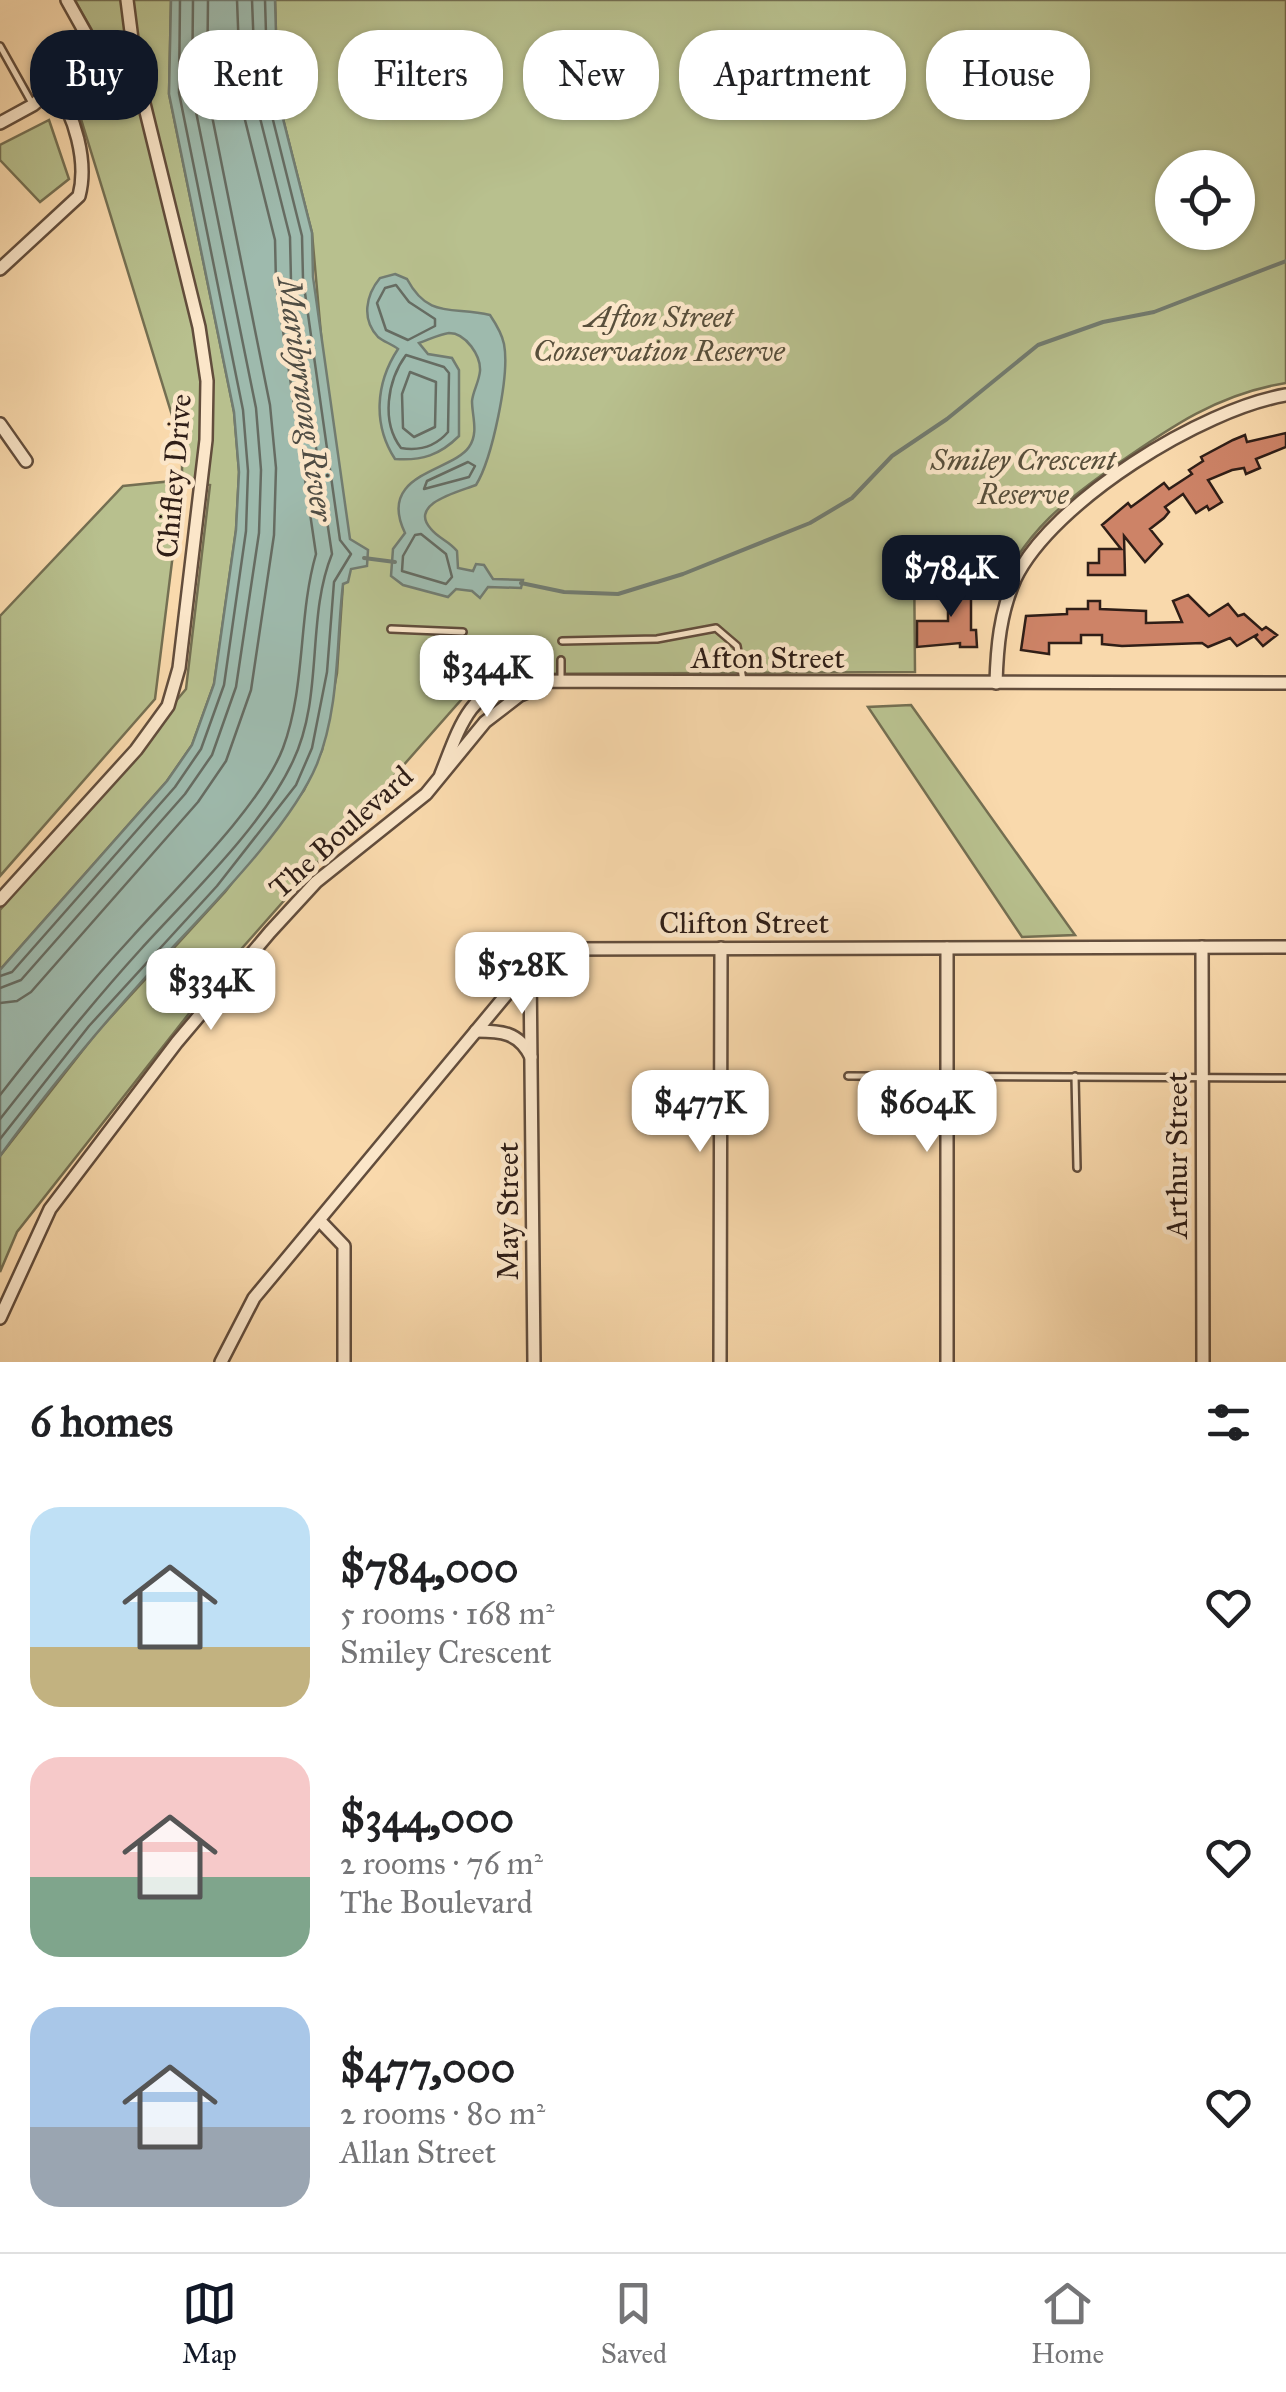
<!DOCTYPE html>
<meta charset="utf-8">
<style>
body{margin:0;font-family:"IM FELL Great Primer",serif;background:#f6f6f6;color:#202124;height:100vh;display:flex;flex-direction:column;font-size:38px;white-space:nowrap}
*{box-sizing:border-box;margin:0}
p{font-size:32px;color:#757577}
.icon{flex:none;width:55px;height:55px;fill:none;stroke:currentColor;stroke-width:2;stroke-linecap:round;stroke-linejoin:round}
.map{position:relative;height:1362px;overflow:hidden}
.details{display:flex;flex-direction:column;background:#fff;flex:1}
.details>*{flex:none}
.banner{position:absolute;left:30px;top:30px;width:1228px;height:90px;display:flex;gap:20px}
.tools{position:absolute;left:1155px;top:150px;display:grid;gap:20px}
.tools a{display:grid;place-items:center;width:100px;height:100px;border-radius:50%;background:#fff;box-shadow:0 2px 8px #0004;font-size:50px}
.price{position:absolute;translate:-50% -85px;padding:0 22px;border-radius:20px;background:#fff;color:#222;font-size:32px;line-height:65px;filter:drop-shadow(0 2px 5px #0008)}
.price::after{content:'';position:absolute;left:50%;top:60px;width:30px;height:22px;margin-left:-15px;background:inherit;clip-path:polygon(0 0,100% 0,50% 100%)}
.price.active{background:#111827;color:#fff}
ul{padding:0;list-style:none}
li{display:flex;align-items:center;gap:30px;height:250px;padding:0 30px}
li span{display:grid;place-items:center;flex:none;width:280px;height:200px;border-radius:30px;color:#555}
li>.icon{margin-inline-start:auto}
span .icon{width:120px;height:120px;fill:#fffc;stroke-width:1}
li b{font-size:42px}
h2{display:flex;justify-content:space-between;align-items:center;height:120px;padding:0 30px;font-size:42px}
.chip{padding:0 35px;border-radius:40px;background:#fff;box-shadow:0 2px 8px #0004;font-size:35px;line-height:90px}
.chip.active{background:#111827;color:#fff}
.dock{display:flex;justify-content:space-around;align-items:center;height:140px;border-top:2px solid #e0e0e0;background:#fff;font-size:28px;color:#757577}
.dock a{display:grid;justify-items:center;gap:5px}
.dock .active{color:#111827}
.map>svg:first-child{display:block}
.green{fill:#b8c08e;stroke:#746f52;stroke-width:2.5;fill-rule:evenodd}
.water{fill:#9ebaad;stroke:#727c71;stroke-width:2.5}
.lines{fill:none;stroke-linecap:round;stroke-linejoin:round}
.shore{stroke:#666c62;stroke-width:2.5}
.stream{stroke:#727c71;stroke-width:4}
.building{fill:#cd8367;stroke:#2f1e17;stroke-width:2.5}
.service-casing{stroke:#624d3c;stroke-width:10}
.minor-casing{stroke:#624d3c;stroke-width:16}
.service{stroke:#fbe6c9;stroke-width:5}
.minor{stroke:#fbe6c9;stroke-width:11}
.labels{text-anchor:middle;stroke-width:9;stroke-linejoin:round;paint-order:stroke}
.park-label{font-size:30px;font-style:italic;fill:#584f3b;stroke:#fbe6c9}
.street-label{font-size:30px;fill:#2f1e17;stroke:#fbe6c9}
.water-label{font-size:32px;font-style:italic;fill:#504d44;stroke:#fbe6c9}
</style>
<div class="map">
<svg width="1286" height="1362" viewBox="0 0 1286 1362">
<rect width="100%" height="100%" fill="#f9d9ac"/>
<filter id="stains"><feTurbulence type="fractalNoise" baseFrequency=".002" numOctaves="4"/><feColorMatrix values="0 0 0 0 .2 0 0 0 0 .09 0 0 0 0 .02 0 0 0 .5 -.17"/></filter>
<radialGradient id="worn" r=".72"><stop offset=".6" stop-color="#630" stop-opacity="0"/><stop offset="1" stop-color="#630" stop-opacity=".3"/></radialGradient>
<!-- green -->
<g class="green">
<path d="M 75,0 L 171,0 L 169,94 L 234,412 L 239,472 L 236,530 L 214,684 L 192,745 L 167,781 L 0,970 L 0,910 L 186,689 L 210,485 L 182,481 L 155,699 L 0,876 L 0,616 L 123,486 L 182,480 L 182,448 L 73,93 C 112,46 102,51 75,0 Z"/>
<path d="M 275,0 L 1286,0 L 1286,383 C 1217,394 1169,428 1113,467 C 1065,501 1028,530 1002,584 L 914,552 L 915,672 L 484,674 L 228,964 L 17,1232 L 0,1272 L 0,1156 L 97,1032 L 225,892 L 304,790 L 322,750 L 337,673 L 343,583 L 312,233 L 278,99 ZM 1172,168 L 1238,168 L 1238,232 L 1172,232 Z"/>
<polygon points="49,120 69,179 40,202 0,160 0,145"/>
<polygon points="911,705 1075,935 1022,937 868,707"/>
</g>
<!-- water -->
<g class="water">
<path d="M 171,0 L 275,0 L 278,99 L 312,233 L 313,277 L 350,539 L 368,550 L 367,566 L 351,569 L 348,582 L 343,584 C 336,643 340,707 317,764 C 291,827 207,910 160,961 C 104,1023 49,1088 0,1156 L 0,970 L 167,781 L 192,745 L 214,684 L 236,530 L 239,472 L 234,412 L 169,94 Z"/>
<path d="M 395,274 L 407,279 C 429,320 453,306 490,315 C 496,324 502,334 504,344 C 510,375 492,459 476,485 C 462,491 407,503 431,529 C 438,538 449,541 457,551 L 458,568 L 473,571 L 476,564 L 484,565 L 493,579 L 523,580 L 521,588 L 488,587 L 480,598 L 472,591 L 456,589 L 448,597 L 403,585 L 391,576 L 393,549 L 405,533 C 376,473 452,472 469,447 C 479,433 472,416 472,401 C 473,391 479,382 480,371 C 481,356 466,333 449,333 C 440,334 428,340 419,343 L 428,354 L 452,358 L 459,370 L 459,436 C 440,455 422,461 395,459 C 373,425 375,384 398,349 C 392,344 384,342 378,337 C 361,319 366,295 380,278 Z"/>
</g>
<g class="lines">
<!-- shore -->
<g class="shore">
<polygon points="396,285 409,302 435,319 435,326 408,340 386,330 377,303 385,288"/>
<path d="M 406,355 L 444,367 L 449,373 L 448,432 C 436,446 419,451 401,448 C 381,422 387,381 406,355 Z"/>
<polygon points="410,372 436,382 435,427 414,437 403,428 402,394"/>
<polygon points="468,462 475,466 469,477 424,489 427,481"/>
<polygon points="415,535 421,534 446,554 452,577 446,584 402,571 403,556"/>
<polyline points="0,976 12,972 175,787 201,749 224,685 246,531 248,471 243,410 179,93 180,0"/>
<polyline points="0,988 21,980 185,794 212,755 236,687 259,533 261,470 256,408 192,92 193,0"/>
<polyline points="0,1003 17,1001 31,992 198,802 226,761 251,690 274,535 276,468 270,405 207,91 208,0"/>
<path d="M 0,1095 C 42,1041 85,988 132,937 C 175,889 261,806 283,748 C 306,686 298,616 316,554 L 276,283 L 275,240 L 241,104 L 237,0"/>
<path d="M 0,1119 C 46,1061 91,1004 141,949 C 189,896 263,826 293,761 C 324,696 306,618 332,554 L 291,281 L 290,237 L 256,102 L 252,0"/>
<polyline points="0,1139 89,1026 217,886 296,785 312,748 327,672 334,582 351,554 340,540 303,279 302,236 268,100 265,0"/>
</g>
<!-- stream -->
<g class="stream">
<polyline points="364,558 395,562"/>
<polyline points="521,583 564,592 618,594 683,574 810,523 852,498 892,456 947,419 1038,345 1103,322 1154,312 1286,261"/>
</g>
</g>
<!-- building -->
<g class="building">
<polygon points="1286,433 1286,447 1256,459 1260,468 1246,474 1244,468 1232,470 1208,480 1222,502 1209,510 1207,506 1196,513 1183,494 1165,507 1169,512 1164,518 1150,529 1162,544 1145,562 1124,536 1125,575 1088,575 1088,563 1099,563 1099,549 1121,549 1102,525 1128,503 1131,507 1164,483 1169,489 1192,474 1189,470 1203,461 1201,457 1233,440 1245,435 1247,442"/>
<polygon points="948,580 971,580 971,630 976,630 977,647 960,647 960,643 917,647 917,621 948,621"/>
<polygon points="1188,595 1209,616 1228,604 1238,616 1244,614 1262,630 1266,627 1277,635 1263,646 1255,637 1258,634 1237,646 1230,638 1208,647 1202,643 1122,646 1102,644 1102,635 1081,635 1081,643 1049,643 1049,654 1021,650 1026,616 1067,614 1067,609 1088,609 1088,601 1100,601 1100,609 1146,611 1146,623 1182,622 1173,601"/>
</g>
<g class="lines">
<!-- service casing -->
<g class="service-casing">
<g id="service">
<polyline points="0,46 33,105"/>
<polyline points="391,629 463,632"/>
<polyline points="562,641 657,639 716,628 737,646 743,680"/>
<polyline points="463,660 478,698"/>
<polyline points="561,680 561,660"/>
<polyline points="848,1076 1286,1078"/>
<polyline points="1075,1076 1077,1168"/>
</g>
</g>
<!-- minor casing -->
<g class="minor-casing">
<g id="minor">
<polyline points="0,123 33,105 90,56 91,43 67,0"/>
<path d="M 0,269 L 79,196 C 88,162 75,114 54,88"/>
<polyline points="0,424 26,461"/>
<path d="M 996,683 C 997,647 1000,613 1015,579 C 1053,501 1202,409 1286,395"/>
<path d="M 441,774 C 458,732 468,690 517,681 L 1286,683"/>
<polyline points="0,900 136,750 168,706 179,668 206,440 207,381 199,327 136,71 127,0"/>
<polyline points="1202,947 1203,1362"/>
<polyline points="530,967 534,1362"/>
<path d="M 476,1031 C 501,1031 519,1032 531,1057"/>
<polyline points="321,1222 344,1246 344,1362"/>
<polyline points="0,1318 50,1209 177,1042 270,932 316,882 426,794 485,722 520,695 544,685"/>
<polyline points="221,1362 254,1298 521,977 541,958 560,949 1286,947"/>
<polyline points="720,1362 721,948"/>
<polyline points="947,1362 947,948"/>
</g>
</g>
<!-- service -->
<use href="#service" class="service"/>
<!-- minor -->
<use href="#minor" class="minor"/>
</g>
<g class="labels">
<!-- park labels -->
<g class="park-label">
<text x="659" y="327">Afton Street<tspan x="659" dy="34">Conservation Reserve</tspan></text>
<text x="1023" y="470">Smiley Crescent<tspan x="1023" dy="34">Reserve</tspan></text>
</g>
<!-- street labels -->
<g class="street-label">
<text transform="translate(174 476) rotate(-85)" y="10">Chifley Drive</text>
<text x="768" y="668">Afton Street</text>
<text transform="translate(341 832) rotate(-42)" y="10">The Boulevard</text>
<text x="744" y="933">Clifton Street</text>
<text transform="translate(1177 1155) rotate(-90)" y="10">Arthur Street</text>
<text transform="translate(508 1211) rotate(-90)" y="10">May Street</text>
</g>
<!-- water labels -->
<g class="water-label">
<text transform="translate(306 399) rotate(82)" y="11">Maribyrnong River</text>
</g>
</g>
<rect width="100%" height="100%" filter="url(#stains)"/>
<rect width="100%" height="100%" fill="url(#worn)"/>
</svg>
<div class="tools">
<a><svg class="icon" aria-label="locate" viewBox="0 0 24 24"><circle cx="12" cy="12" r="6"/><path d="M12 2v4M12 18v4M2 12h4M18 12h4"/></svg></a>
</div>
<b class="price active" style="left:951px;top:620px">$784K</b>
<b class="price" style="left:487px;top:720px">$344K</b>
<b class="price" style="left:522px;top:1017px">$528K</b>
<b class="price" style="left:211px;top:1033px">$334K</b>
<b class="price" style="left:700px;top:1155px">$477K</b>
<b class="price" style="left:927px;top:1155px">$604K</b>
<div class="banner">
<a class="chip active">Buy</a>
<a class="chip">Rent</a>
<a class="chip">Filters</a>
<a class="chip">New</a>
<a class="chip">Apartment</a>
<a class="chip">House</a>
</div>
</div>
<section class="details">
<h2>6 homes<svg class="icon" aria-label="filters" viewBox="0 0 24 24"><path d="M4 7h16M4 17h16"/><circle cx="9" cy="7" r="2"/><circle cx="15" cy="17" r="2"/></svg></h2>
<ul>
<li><span style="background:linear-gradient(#bfe0f5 70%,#c2b280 0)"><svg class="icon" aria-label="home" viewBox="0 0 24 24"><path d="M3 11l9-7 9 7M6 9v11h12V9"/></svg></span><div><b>$784,000</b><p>5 rooms · 168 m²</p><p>Smiley Crescent</p></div><svg class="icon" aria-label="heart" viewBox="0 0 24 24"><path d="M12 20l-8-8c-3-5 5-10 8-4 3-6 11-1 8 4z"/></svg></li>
<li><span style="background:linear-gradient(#f6c9c9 60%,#7fa58c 0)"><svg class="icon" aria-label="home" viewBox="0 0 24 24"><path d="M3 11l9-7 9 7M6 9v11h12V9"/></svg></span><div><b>$344,000</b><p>2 rooms · 76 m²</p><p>The Boulevard</p></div><svg class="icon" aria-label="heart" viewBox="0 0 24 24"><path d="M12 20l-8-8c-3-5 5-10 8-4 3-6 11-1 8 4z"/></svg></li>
<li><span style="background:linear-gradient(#a9c7e8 60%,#9aa5b1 0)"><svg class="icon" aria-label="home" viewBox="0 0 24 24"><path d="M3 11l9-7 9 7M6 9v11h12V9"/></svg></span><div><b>$477,000</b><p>2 rooms · 80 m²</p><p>Allan Street</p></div><svg class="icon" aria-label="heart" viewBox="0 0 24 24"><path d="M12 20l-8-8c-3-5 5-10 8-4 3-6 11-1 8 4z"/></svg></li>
</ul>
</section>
<nav class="dock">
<a class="active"><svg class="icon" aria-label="map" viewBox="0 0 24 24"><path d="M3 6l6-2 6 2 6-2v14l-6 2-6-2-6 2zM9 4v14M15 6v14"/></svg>Map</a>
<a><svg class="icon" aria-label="saved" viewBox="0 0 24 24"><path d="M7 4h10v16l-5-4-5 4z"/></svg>Saved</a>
<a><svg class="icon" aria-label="home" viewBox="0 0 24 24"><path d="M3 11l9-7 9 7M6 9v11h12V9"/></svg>Home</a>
</nav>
